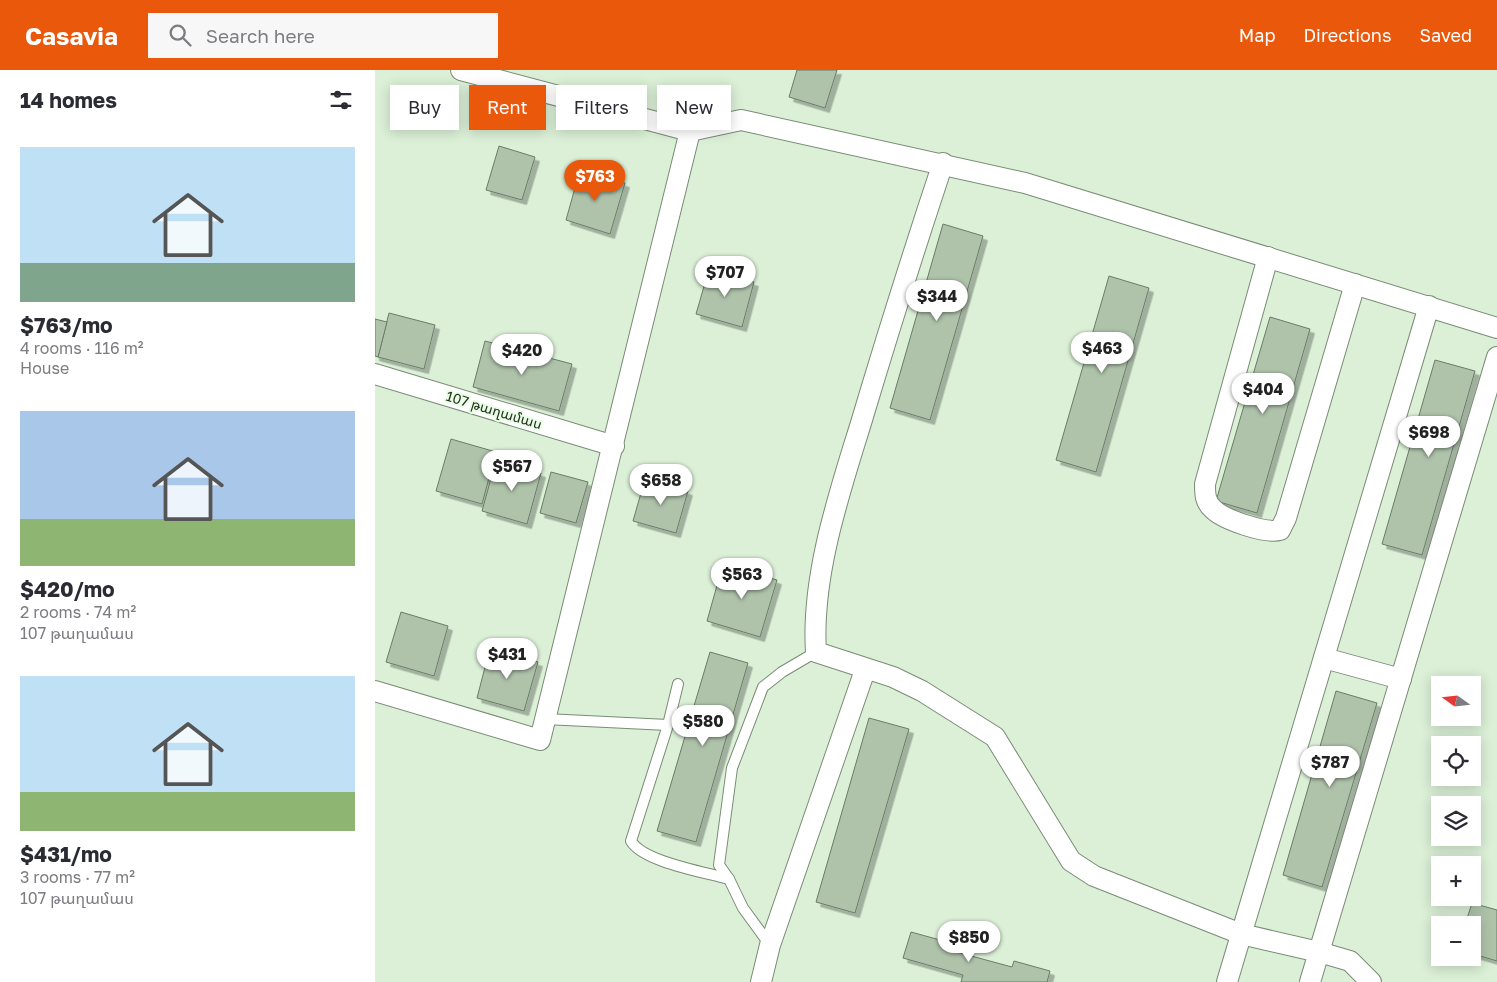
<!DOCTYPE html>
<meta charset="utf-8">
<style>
body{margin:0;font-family:"Golos Text","Noto Sans Armenian",sans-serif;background:#f7f7f7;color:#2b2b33;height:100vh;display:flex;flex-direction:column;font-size:19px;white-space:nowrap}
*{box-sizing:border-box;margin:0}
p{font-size:16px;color:#7c7c81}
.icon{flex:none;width:28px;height:28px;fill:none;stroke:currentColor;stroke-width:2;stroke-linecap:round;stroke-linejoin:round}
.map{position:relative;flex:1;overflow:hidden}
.drawer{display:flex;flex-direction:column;background:#fff;width:375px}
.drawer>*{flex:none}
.top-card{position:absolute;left:15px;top:15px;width:475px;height:45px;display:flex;gap:10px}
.needle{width:32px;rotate:285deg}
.tools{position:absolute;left:1056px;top:606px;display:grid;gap:10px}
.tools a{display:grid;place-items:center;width:50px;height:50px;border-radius:0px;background:#fff;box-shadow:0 2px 12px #0003;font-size:25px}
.price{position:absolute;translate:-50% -42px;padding:0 11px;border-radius:18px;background:#fff;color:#222;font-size:16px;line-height:32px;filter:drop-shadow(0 1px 2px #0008)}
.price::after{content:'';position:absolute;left:50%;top:30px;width:15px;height:11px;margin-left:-8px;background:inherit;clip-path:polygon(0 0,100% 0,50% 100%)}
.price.current{background:#ea580c;color:#fff}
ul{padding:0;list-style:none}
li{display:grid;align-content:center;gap:10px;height:265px;padding:0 20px}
li span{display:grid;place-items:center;height:155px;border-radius:0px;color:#555}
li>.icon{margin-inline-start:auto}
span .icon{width:90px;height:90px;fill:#fffc;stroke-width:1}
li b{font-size:21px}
h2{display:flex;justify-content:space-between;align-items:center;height:60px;padding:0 20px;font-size:21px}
.chip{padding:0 18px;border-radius:0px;background:#fff;box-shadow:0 2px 12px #0003;font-size:18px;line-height:45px}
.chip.current{background:#ea580c;color:#fff}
header{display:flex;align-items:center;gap:30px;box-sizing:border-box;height:70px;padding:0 25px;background:#ea580c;color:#fff}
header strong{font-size:24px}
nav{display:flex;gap:28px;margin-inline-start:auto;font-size:18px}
.search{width:350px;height:45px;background:#f7f7f7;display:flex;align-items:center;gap:12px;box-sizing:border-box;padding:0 18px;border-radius:0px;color:#7c7c81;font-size:19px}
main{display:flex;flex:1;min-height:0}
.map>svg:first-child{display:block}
.building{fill:#afc3ab;stroke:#697c66;filter:url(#shadow)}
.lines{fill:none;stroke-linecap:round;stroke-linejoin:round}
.service-casing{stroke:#798c75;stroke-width:12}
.minor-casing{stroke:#798c75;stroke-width:22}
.service{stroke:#fff;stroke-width:10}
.minor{stroke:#fff;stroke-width:20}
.labels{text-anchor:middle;stroke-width:4;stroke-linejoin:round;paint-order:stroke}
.street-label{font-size:14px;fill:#283026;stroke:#e8fee4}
</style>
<header>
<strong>Casavia</strong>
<div class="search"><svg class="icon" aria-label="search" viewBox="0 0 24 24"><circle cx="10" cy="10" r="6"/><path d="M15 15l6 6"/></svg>Search here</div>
<nav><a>Map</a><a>Directions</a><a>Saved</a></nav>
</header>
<main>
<section class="drawer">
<h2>14 homes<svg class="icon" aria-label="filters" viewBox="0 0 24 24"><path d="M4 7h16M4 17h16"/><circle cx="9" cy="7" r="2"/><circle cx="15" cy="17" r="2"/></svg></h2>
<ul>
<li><span style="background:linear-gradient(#bfe0f5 75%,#7fa58c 0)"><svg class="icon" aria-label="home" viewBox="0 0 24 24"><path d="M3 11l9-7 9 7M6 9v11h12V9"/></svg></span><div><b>$763/mo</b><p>4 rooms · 116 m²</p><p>House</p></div></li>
<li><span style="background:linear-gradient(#a9c7e8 70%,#8fb573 0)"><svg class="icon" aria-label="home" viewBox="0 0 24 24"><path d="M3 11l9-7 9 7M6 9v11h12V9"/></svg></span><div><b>$420/mo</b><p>2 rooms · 74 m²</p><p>107 թաղամաս</p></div></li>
<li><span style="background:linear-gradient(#bfe0f5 75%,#8fb573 0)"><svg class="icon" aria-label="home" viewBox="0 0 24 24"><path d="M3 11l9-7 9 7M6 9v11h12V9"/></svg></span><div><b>$431/mo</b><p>3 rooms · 77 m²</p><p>107 թաղամաս</p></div></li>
</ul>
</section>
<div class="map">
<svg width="1122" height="912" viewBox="0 0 1122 912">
<defs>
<filter id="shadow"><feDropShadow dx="4.5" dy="4.5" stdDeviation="0" flood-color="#0004"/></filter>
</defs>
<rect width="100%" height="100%" fill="#dbf0d7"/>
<!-- building -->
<g class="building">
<polygon points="422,0 462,0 450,38 414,27"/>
<polygon points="124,76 160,87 147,130 111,120"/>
<polygon points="205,100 250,113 235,164 191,150"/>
<polygon points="568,154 608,166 555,350 515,338"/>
<polygon points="334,199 379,212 367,257 321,244"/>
<polygon points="734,206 774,218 721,402 681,390"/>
<polygon points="14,243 60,255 49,299 3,287"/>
<polygon points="895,247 935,259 882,443 841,431"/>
<polygon points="0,249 12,252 3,287 0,286"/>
<polygon points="110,271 197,294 184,341 98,317"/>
<polygon points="1060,290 1100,301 1047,485 1007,474"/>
<polygon points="76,369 121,382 107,434 61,421"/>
<polygon points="121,390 166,403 152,454 107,441"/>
<polygon points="176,402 213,412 201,453 165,443"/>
<polygon points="270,409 313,421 301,463 258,451"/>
<polygon points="348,494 402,510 385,567 332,551"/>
<polygon points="26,542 73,556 59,606 11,592"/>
<polygon points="115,578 163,592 149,641 102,628"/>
<polygon points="335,582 373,593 321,772 282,761"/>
<polygon points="961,621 1002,633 947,817 908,805"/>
<polygon points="494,648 534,659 480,843 441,832"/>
<polygon points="1097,833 1122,840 1122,891 1098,884 1098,855 1090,855"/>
<polygon points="536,862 576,873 574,880 637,897 639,891 675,901 672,912 586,912 588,905 528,888"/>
</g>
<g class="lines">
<!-- service casing -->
<g class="service-casing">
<g id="service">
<path d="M 303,614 L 293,655 L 256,771 C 268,792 330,802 354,809"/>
<polyline points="170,649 293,655"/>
<polyline points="395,875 368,838 354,809 344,795 357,698 388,617 407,602 441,582"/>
</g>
</g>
<!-- minor casing -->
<g class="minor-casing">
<g id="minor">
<polyline points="86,0 315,61 366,50 650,113 1122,258"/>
<path d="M 568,93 C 539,180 512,266 486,353 C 464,424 436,507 441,582 L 518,607 L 547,621 L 620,667 L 696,791 L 719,806 L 866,864 L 944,882 L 975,891 L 996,912"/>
<path d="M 893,187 L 830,414 C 830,424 830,432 838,439 C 849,450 891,464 905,460 L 911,448 L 980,214"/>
<polyline points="0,304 239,376"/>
<polyline points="949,588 1026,609"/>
<polyline points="0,621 165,670 315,61"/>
<polyline points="386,912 395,875 490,600"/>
<polyline points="852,912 1054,236"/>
<polyline points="935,912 1122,287"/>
</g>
</g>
<!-- service -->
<use href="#service" class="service"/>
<!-- minor -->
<use href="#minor" class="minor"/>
</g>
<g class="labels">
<!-- street labels -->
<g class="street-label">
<text transform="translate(119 340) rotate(17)" y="5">107 թաղամաս</text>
</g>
</g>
</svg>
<div class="tools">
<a><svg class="needle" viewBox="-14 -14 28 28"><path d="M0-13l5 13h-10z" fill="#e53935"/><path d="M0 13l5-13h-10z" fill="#7c7c81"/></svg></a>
<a><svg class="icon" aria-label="locate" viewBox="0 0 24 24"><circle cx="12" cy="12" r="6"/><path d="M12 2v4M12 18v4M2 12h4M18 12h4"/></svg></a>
<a><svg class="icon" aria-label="layers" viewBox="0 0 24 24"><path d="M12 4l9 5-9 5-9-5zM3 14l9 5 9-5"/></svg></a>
<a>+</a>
<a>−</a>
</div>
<b class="price current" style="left:220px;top:132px">$763</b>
<b class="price" style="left:350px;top:228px">$707</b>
<b class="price" style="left:562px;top:252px">$344</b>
<b class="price" style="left:727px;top:304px">$463</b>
<b class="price" style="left:147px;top:306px">$420</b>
<b class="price" style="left:888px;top:345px">$404</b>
<b class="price" style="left:1054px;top:388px">$698</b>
<b class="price" style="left:137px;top:422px">$567</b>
<b class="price" style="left:286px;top:436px">$658</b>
<b class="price" style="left:367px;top:530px">$563</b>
<b class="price" style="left:132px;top:610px">$431</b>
<b class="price" style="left:328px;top:677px">$580</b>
<b class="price" style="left:955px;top:718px">$787</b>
<b class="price" style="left:594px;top:893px">$850</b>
<div class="top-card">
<a class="chip">Buy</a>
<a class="chip current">Rent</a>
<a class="chip">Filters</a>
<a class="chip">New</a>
</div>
</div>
</main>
